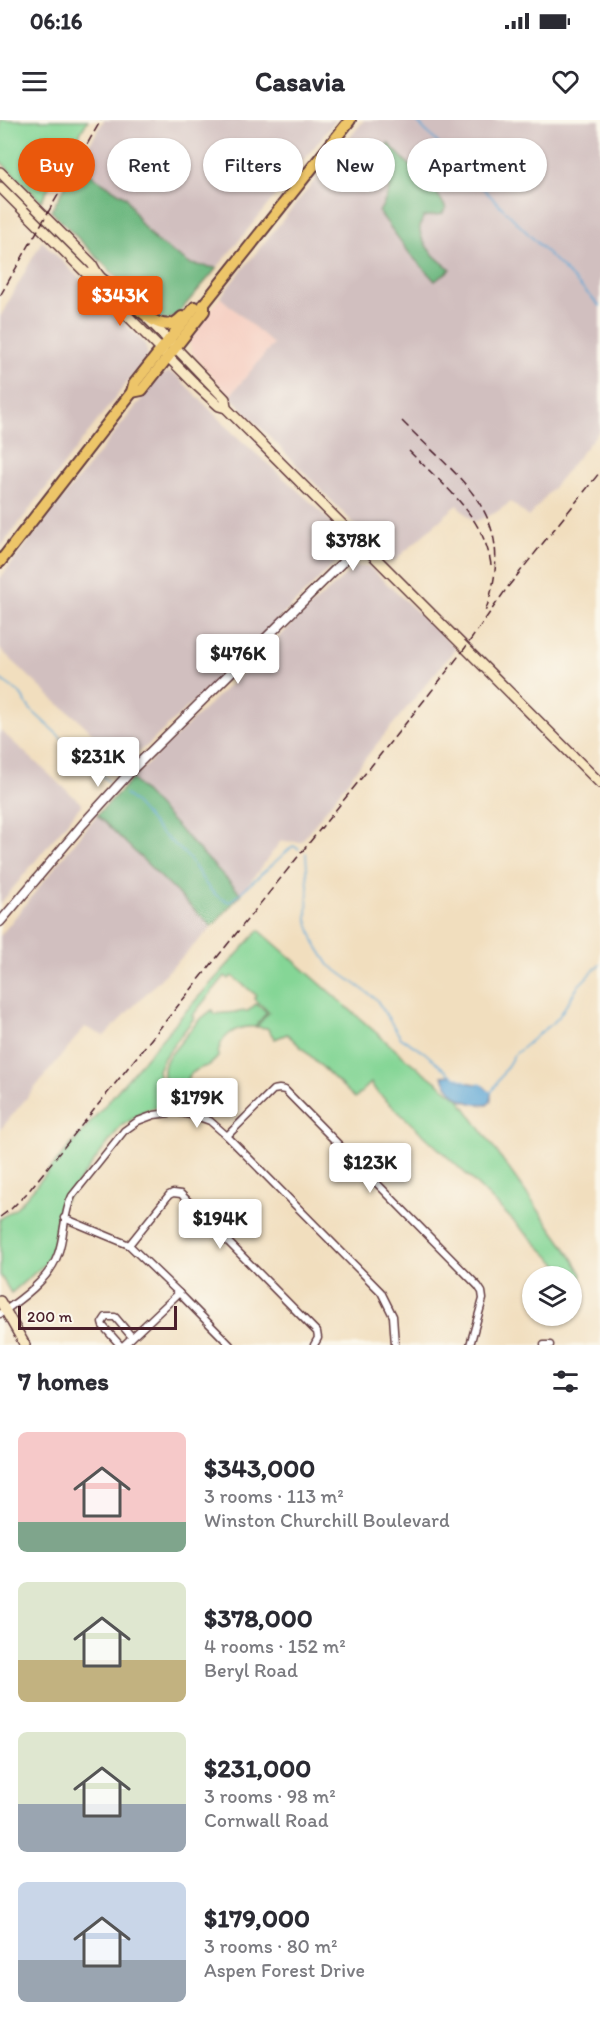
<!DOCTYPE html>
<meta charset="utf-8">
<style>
body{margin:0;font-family:Itim,sans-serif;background:#f2f2f3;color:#2b2b33;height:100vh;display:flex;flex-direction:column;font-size:22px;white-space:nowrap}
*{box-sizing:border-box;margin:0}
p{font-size:20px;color:#7c7c81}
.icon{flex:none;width:33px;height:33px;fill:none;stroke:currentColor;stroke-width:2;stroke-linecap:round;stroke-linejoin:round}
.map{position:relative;height:1225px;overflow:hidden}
.drawer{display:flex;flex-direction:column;background:#fff;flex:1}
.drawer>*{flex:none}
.hud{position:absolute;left:18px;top:18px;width:564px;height:54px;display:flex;gap:12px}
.buttons{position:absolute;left:522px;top:1146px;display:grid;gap:12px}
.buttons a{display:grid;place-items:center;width:60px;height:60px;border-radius:50%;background:#fff;box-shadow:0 2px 4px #0004;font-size:30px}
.scale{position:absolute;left:18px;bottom:15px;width:159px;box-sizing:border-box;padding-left:6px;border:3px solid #4a1f2b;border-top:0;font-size:16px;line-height:21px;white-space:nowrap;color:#4a1f2b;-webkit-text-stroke:4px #fbf7ec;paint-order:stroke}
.price{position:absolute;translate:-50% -51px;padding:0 14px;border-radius:6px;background:#fff;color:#222;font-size:20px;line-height:39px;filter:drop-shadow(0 2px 3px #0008)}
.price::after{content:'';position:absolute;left:50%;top:36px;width:18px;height:14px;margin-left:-9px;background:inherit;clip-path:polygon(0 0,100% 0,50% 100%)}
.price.current{background:#ea580c;color:#fff}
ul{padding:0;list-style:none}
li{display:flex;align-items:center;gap:18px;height:150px;padding:0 18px}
li span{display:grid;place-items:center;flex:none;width:168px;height:120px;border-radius:9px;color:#555}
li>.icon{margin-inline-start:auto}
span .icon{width:72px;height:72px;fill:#fffc;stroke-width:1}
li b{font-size:26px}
h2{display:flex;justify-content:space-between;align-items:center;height:72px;padding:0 18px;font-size:26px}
.tag{padding:0 21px;border-radius:27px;background:#fff;box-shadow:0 2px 4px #0004;font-size:21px;line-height:54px}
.tag.current{background:#ea580c;color:#fff}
.status{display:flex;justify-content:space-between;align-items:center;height:42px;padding:0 30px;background:#fff;direction:ltr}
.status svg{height:16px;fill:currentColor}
header{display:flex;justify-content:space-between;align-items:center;height:78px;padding:0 18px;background:#fff;font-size:27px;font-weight:700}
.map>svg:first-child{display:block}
.built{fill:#f6d1c5}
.industrial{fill:#d1bfbf}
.green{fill:#85d696;stroke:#687a60;stroke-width:1.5}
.forest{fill:#6cb77f;stroke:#5b6b55;stroke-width:1.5}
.water{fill:#5fa7d6;stroke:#546380;stroke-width:1.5}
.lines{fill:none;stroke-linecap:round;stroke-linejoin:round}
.stream{stroke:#5fa7d6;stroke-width:1.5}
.minor-casing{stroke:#633c41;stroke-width:9}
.tertiary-casing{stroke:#633c41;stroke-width:11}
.secondary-casing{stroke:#633c41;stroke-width:12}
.primary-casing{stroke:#633c41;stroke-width:14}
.minor{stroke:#fff;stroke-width:6}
.tertiary{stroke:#fff;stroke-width:8}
.secondary{stroke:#f8e8c3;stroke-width:9}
.primary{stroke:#edc569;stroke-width:10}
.rail{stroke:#4a1f2b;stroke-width:1.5;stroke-dasharray:9 4.5;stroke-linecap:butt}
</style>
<div class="status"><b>06:16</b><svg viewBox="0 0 49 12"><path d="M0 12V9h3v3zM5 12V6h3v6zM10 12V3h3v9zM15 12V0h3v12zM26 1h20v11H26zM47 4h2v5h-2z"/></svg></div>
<header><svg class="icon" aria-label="menu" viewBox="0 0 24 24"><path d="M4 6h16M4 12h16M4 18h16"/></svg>Casavia<svg class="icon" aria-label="heart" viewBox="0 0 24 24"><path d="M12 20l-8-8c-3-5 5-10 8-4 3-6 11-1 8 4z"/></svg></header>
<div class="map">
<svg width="600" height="1225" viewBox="0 0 600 1225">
<rect width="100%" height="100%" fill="#fbf7ec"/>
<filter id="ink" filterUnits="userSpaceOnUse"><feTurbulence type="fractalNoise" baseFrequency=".0167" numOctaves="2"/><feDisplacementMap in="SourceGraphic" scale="12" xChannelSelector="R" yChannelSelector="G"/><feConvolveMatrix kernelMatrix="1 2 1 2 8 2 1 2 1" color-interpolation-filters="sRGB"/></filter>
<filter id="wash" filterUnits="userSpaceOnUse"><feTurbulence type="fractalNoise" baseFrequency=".008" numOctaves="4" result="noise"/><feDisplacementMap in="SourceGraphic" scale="24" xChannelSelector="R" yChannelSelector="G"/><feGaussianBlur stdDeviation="1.35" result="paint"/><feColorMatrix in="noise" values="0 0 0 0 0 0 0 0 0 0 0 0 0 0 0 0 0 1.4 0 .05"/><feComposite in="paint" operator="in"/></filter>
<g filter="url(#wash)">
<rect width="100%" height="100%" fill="#f1debe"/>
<!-- built -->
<polygon class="built" points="220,177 273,224 230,276 192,233 189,221"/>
<!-- industrial -->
<g class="industrial">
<polygon points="104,0 336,0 217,148 190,144 155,120 139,101 126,77 94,57 79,42"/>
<polygon points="364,0 600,0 600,310 529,397 511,382 495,393 474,402 457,385 392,443 230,276 273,224 220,177"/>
<polygon points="42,121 145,224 148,235 0,428 0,197"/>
<polygon points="169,252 178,257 233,313 314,385 348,420 346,432 258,520 147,626 122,642 79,600 54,580 0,529 0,458 159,257"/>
<polygon points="368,446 456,528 367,636 301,722 281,721 241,774 132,659 310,487 355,447"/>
<polygon points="0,610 82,684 0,784"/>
<polygon points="97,695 212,807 104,916 85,907 0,1010 0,816"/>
</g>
<!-- green -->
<g class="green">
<polygon points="0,0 88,0 41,81 0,41"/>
<polygon points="259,810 405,938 459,979 572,1137 582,1154 580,1168 572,1159 572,1156 569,1156 466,1054 376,971 371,963 355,978 287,914 275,919 267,908 256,907 269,892 254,879 256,875 232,856 229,859 225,856 192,896 194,898 163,939 158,950 164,985 147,990 121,1006 58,1089 54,1123 46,1143 11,1173 0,1155 0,1099 16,1088 28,1075 185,892"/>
<path d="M 256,884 L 267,892 L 255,907 C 236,905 218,917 218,937 C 215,940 211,945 207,946 C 197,949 184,954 187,968 C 189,976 193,978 192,986 L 169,984 C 166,969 160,954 167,939 L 198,901 L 212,890 L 214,894 L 248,891 Z"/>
</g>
<!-- forest -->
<g class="forest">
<path d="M 388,23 L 437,73 L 446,88 L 442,94 L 423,97 C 422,101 419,107 420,111 C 423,127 439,141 451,149 L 435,161 L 410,134 L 379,92 C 392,69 392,67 382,43 Z"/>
<polygon points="79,42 94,57 126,77 139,101 155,120 190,144 217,148 176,196 168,200 157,198 51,91"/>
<polygon points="132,659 241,774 212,807 97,695"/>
</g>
<!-- water -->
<path class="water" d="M 451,955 L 465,962 L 482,965 L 491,973 L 491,981 L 487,985 C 463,984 453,978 442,956 Z"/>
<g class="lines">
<!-- stream -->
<g class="stream">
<polyline points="415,0 600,186"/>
<polyline points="0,559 19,572 30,589 108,661"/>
<path d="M 125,674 C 139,685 147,698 159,711 C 169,721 182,729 190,740 C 203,757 207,775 230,782 L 293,726 L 299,729"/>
<polyline points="306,733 308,768 307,800 315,823 329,845 376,879 401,918 424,932 451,955 467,962"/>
<polyline points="478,963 482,965 484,968 491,973 514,935 558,898 579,865 600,844"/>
</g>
</g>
</g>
<g filter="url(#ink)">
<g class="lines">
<!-- minor casing -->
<g class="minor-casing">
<g id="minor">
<polyline points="227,1016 273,970 279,969 285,970 478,1166 482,1172 483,1179 470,1225"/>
<polyline points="64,1098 129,1125 179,1173 230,1225"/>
<polyline points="129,1125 169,1075 173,1073 181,1074 317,1212 318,1218 314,1225"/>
<path d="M 0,1194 C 20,1180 50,1159 58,1134 C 65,1115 63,1094 72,1076 L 124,1011 L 138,1001 L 154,995 L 176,992 L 196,996 L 210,1001 L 227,1016 L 381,1172 L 393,1196 L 395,1225"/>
<polyline points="120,1225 103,1206 102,1203 106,1197 115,1197 132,1217"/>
<polyline points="124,1225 179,1173"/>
<polyline points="544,1225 550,1225"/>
</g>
</g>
<!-- tertiary casing -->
<g class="tertiary-casing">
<polyline id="tertiary" points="0,802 83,704 132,650 361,424"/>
</g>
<!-- secondary casing -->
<g class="secondary-casing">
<g id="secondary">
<path d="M 0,52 L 92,144 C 101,161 103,159 117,168 C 124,173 131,183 138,189"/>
<polyline points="0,67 86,153 98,155"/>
<polyline points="109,166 107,175 196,265 219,286 226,288 249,311 600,663"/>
<polyline points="148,199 225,279 226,288"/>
<polyline points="0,1181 25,1225"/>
</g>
</g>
<!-- primary casing -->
<g class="primary-casing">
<g id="primary">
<path d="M 134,186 C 148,197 166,215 182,197"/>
<polyline points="132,272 142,270 204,191 204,184 350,0"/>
<polyline points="0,442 132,272 134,264 195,187"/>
</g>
</g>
<!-- minor -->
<use href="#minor" class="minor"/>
<!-- tertiary -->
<use href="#tertiary" class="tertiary"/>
<!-- secondary -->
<use href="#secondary" class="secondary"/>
<!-- primary -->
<use href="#primary" class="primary"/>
<!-- rail -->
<g class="rail">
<polyline points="0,176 101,0"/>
<path d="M 402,301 C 463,363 520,395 485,492"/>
<path d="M 409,331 C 442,364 484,395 491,445"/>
<polyline points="0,1097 11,1089 27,1073 430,573 465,528 507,468 600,352"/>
</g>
</g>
</g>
</svg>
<div class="buttons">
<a><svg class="icon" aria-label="layers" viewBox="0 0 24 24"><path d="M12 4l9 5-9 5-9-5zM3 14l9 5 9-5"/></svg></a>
</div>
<div class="scale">200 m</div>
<b class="price current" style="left:120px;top:207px">$343K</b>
<b class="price" style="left:353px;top:452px">$378K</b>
<b class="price" style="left:238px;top:565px">$476K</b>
<b class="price" style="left:98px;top:668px">$231K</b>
<b class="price" style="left:197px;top:1009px">$179K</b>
<b class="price" style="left:370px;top:1074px">$123K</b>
<b class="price" style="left:220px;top:1130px">$194K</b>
<div class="hud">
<a class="tag current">Buy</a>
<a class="tag">Rent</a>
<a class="tag">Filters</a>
<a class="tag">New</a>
<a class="tag">Apartment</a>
</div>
</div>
<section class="drawer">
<h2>7 homes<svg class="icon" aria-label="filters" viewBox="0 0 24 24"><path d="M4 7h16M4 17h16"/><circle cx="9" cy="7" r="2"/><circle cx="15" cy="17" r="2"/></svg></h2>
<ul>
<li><span style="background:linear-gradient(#f6c9c9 75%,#7fa58c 0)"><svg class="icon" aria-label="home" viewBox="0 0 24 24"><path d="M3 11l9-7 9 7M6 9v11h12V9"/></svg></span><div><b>$343,000</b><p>3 rooms · 113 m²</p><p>Winston Churchill Boulevard</p></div></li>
<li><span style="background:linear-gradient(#dfe7d0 65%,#c2b280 0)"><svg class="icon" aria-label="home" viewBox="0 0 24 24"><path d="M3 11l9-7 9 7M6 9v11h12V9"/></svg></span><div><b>$378,000</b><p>4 rooms · 152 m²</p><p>Beryl Road</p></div></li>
<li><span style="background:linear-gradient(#dfe7d0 60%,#9aa5b1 0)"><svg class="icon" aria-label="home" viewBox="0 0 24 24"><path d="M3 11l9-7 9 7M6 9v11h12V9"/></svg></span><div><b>$231,000</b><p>3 rooms · 98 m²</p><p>Cornwall Road</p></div></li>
<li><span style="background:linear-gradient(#c9d6e8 65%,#9aa5b1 0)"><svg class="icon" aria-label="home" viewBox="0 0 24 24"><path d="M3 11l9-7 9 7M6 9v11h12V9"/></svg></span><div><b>$179,000</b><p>3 rooms · 80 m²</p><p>Aspen Forest Drive</p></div></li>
</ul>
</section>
